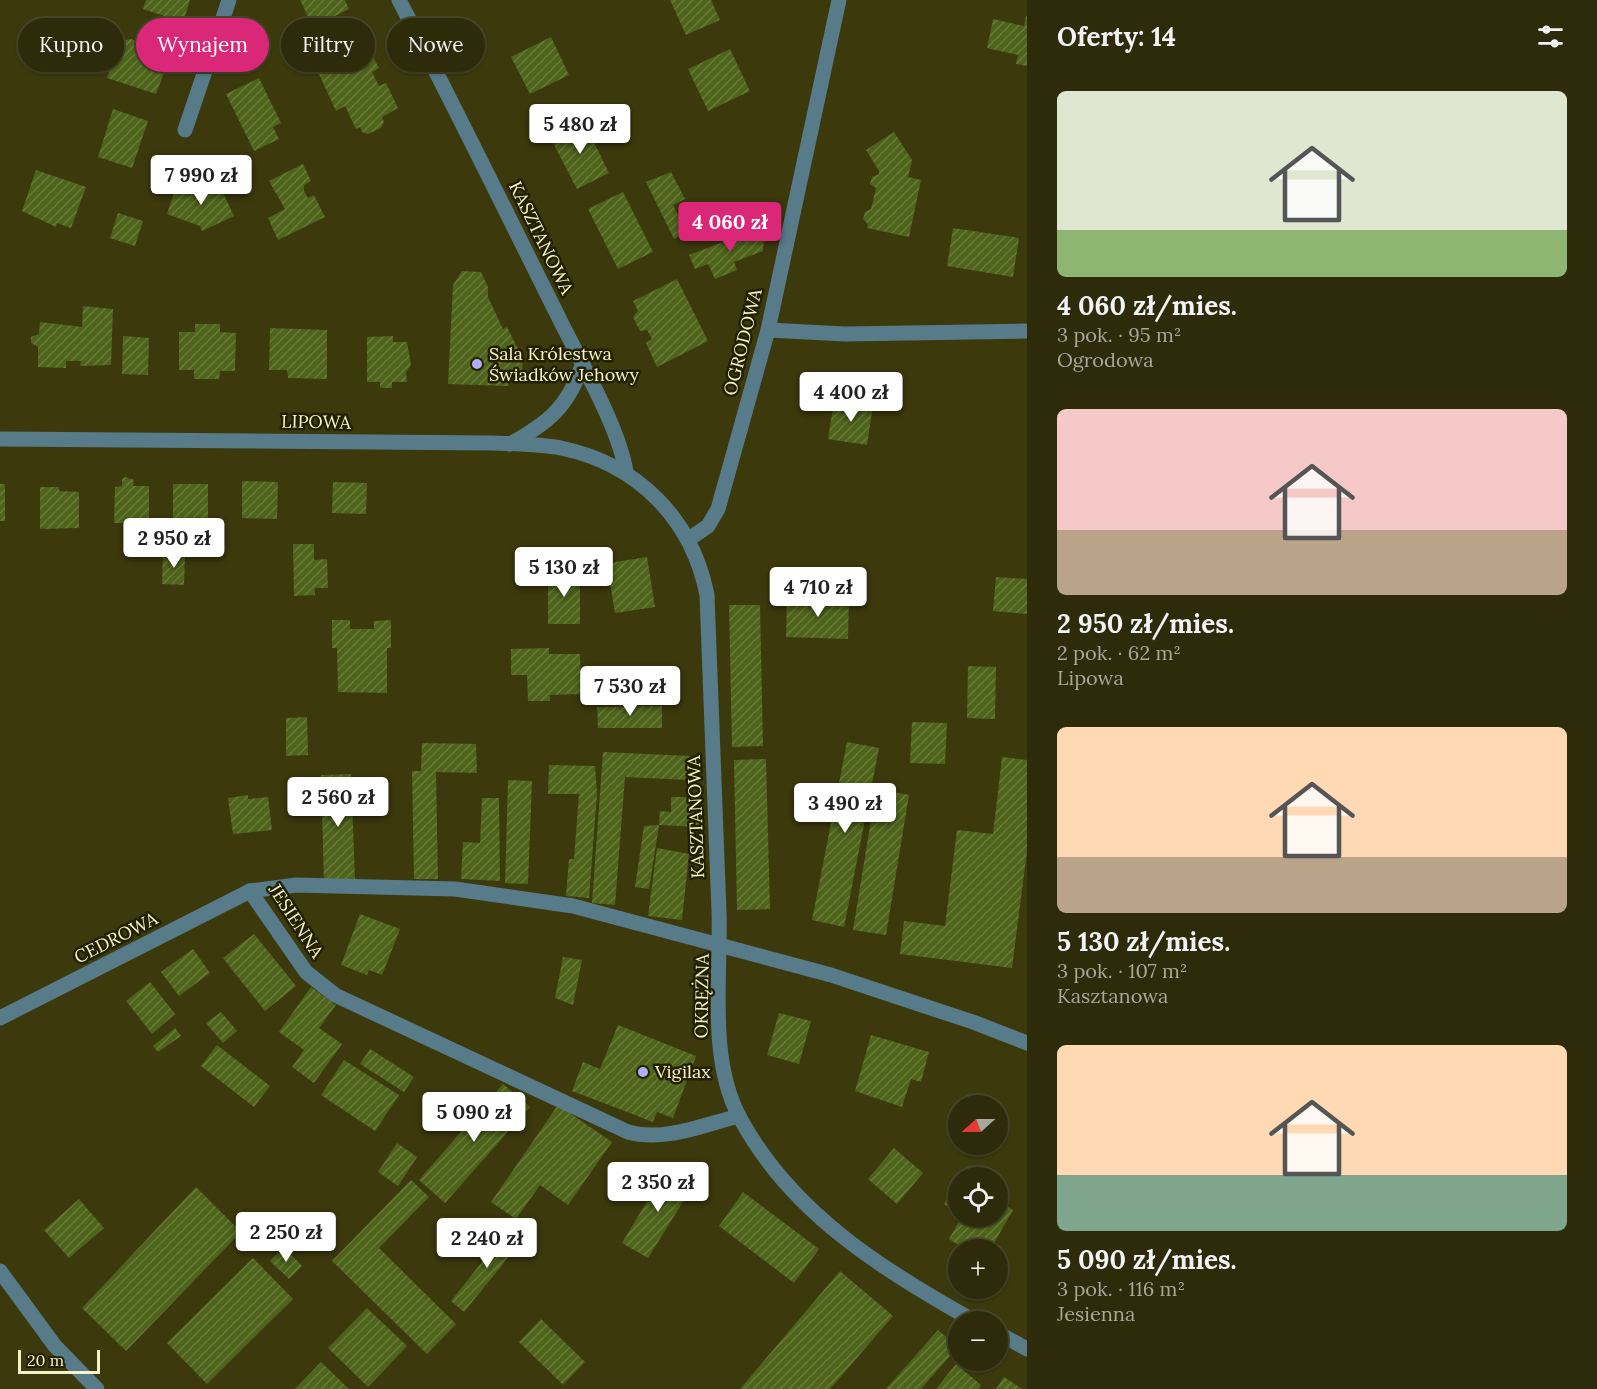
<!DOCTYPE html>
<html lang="pl">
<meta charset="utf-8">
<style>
body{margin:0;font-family:Lora,serif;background:#353313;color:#f1f3f6;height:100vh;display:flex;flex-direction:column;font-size:22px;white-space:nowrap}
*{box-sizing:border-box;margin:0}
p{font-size:20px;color:#a7a79c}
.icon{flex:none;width:33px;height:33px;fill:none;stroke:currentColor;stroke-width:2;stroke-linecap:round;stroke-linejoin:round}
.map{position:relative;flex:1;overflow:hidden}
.side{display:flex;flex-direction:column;background:#2d2b0a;width:570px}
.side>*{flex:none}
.hud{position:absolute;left:18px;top:18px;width:570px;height:54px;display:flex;gap:12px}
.needle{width:39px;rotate:249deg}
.fabs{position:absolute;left:948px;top:1095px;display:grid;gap:12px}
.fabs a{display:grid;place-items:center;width:60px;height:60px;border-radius:50%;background:#2d2b0a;box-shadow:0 2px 4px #0004,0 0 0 2px #48472b;font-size:30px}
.scale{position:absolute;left:18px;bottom:15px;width:82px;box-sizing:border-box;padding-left:6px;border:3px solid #f6f3cc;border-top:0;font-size:16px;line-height:21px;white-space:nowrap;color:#f6f3cc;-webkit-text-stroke:4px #232000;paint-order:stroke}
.price{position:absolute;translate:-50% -51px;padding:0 14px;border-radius:6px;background:#fff;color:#222;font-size:20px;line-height:39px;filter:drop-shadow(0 2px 3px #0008)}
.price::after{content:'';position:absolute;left:50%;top:36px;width:18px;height:14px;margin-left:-9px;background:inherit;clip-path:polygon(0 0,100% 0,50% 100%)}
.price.current{background:#db2777;color:#fff}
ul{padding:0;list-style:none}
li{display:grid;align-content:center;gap:12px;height:318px;padding:0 30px}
li span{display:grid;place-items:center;height:186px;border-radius:9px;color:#555}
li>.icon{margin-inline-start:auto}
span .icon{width:108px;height:108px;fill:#fffc;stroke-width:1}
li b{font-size:26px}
h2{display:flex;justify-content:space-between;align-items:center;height:72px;padding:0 30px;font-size:26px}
.pill{padding:0 21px;border-radius:27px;background:#2d2b0a;box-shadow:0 2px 4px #0004,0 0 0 2px #48472b;font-size:21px;line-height:54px}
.pill.current{background:#db2777;color:#fff}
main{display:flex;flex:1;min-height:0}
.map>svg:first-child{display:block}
.building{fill:url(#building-hatch)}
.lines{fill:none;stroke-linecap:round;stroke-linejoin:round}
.minor{stroke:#577b89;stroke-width:15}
.poi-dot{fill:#b0aefa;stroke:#232000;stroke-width:2}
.labels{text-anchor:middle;stroke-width:5;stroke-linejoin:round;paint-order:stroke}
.street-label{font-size:18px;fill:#f6f3cc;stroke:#232000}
.poi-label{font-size:18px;fill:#f6f3cc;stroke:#232000;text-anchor:start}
</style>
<main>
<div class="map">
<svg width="1027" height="1389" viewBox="0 0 1027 1389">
<defs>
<pattern id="building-hatch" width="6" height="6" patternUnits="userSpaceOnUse" patternTransform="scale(1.5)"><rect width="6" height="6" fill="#4e641a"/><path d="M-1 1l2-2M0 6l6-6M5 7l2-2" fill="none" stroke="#687b3a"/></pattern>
</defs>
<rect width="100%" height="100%" fill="#3c390d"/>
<!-- building -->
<g class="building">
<polygon points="146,0 190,0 183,22 143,9"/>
<polygon points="300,0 345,0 349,9 313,27"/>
<polygon points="670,0 711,0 720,20 686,35"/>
<polygon points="1026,16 1027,16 1027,66 1016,64 1018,55 987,48 993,19 1024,26"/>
<polygon points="551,37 569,75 530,94 511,57"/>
<polygon points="131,39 166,52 163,60 168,62 156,94 107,78 110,69 105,61 113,42"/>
<polygon points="368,48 379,68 372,72 379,86 386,83 398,108 382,117 384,122 381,128 368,134 362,132 360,127 356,129 345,106 336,111 318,72"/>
<polygon points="730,49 750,91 708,111 688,69"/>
<polygon points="259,78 281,123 273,127 279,139 254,151 226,94"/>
<polygon points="113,109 148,121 132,168 98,157"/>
<polygon points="583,120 609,173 577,189 550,137"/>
<polygon points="894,132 912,160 908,177 921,180 909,237 867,228 868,224 863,219 865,212 871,209 876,188 870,184 872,177 879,174 879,171 866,150"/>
<polygon points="303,164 311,181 304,185 304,191 308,198 314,195 325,217 278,240 268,218 285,209 269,181"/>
<polygon points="36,170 86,187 71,228 57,223 56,227 22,211"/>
<polygon points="671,172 685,199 673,205 687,232 674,239 646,182"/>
<polygon points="217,180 234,216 202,231 200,226 167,214 176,187 193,192"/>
<polygon points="623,192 653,252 618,269 588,209"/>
<polygon points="118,213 143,221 135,246 110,238"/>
<polygon points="765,226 763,251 734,262 737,270 715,279 708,264 695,269 689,255"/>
<polygon points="953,228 1019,238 1013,277 947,266"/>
<polygon points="462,271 481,272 488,287 488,297 503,329 507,327 523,359 521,380 509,378 508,386 448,384 453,285"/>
<polygon points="677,279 708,341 657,367 646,343 652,339 647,330 640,331 633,317 638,311 633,301"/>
<polygon points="83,306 113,309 111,365 80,366 81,361 66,361 66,368 38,367 38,347 31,343 31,337 39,334 40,322 82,327"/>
<polygon points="195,324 220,324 220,332 236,333 235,371 220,371 219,379 194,379 194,370 179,370 179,332 195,332"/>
<polygon points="270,328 327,330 327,379 288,378 287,370 269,370"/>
<polygon points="123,336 149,338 148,375 122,374"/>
<polygon points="393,336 393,342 407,342 411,365 406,372 407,382 392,382 392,388 380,388 380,382 367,382 367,337"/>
<polygon points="842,400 873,405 867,445 828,439 833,407 840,408"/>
<polygon points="125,477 134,480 133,486 149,486 149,523 114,523 115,487 122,486 122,479"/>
<polygon points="242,481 278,482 277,519 242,518"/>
<polygon points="333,482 367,483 366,514 332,513"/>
<rect x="0" y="484" width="5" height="37"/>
<polygon points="173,484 208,484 208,521 173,520"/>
<polygon points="40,487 59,487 59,491 79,492 79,528 40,529"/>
<polygon points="293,544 314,544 314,560 327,559 328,588 315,588 315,595 294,596"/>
<polygon points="163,553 185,554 184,585 162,584"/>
<polygon points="647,557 655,607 615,613 610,583 606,584 603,564"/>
<rect x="548" y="573" width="32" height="51"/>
<polygon points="996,577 1027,579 1027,614 993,611"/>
<polygon points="787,596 849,598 848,639 786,637"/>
<polygon points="729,605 760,605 763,746 732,747"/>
<polygon points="332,620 350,620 350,629 374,629 374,621 391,620 391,648 387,648 387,693 338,692 337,648 332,648"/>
<polygon points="549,648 549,654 580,654 581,694 550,695 550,701 528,701 527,675 511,675 511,649"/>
<polygon points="968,666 996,667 995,719 967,718"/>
<polygon points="662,706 662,728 598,728 597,707"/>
<polygon points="307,717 308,755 286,756 286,718"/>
<polygon points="912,722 947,723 945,764 910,763"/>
<polygon points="847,742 879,748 844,927 812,920"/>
<polygon points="422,743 476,744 477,773 436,772 438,879 414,879 412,771 421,771"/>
<polygon points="603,752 690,756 689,780 625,777 615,905 592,903"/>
<polygon points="1002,757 1027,760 1027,851 1012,968 900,954 904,921 945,926 957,830 993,834"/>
<polygon points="766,759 770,909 737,910 734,760"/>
<polygon points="549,765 595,766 597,794 589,898 566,896 569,859 574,859 579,794 548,794"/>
<polygon points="351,774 355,880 324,882 321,775"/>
<polygon points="508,780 532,781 528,884 505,883"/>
<polygon points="876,789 909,795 886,935 853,930"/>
<polygon points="248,795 248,799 268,797 272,830 233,834 228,798"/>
<polygon points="671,797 700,797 699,827 659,825 660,811 671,812"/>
<polygon points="482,798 499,798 500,881 461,879 463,842 480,843"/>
<polygon points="659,825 649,889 635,887 644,826"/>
<polygon points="657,848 689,854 682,920 648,916"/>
<polygon points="360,914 400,929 382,975 369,970 367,975 341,965"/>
<polygon points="254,934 296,986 265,1011 223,958"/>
<polygon points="193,949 210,973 179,996 161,972"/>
<polygon points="563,957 582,960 573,1005 555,998"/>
<polygon points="150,982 175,1014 152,1034 126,1001"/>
<polygon points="311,987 336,1005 319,1028 342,1044 314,1083 292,1067 304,1050 279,1032"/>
<polygon points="221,1012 237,1031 223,1043 206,1023"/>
<polygon points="779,1013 811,1021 799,1064 767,1055"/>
<polygon points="618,1025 696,1056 673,1118 657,1112 653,1122 572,1091 583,1062 600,1069"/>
<polygon points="175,1028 181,1036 158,1052 153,1046"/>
<polygon points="871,1035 929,1052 921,1082 911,1079 902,1107 855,1091"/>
<polygon points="217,1045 270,1086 254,1107 201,1066"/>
<polygon points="370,1049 414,1077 404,1092 360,1064"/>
<polygon points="344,1060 399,1095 375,1131 321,1095"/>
<polygon points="503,1084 530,1107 445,1203 419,1180"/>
<polygon points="558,1105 612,1142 568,1205 540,1185 516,1219 491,1202"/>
<polygon points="397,1143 417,1157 398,1186 378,1172"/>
<polygon points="894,1148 923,1173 897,1204 868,1179"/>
<polygon points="667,1168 694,1184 648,1258 622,1243"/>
<polygon points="958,1179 958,1213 944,1204"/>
<polygon points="411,1180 429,1197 379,1248 456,1324 427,1354 332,1261"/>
<polygon points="196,1187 241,1232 126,1351 82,1308"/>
<polygon points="743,1192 819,1249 794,1283 719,1226"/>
<polygon points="79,1199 104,1228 69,1258 44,1230"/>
<polygon points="998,1200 1013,1210 990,1250 966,1250 949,1239 962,1216 998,1216"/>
<polygon points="510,1227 524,1238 464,1312 451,1301"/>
<polygon points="284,1247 302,1266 289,1279 270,1261"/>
<polygon points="253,1258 293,1299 207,1384 167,1343"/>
<polygon points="840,1271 893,1316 830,1389 740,1389"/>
<polygon points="367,1308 407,1346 368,1387 328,1348"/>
<polygon points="541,1319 585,1362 563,1385 519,1342"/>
<polygon points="938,1330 958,1347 927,1382 921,1389 886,1389"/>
<polygon points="321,1362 349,1389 295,1389"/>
<polygon points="956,1364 981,1385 978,1389 936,1389"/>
<polygon points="1004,1377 1022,1389 996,1389"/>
</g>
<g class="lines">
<!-- minor -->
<g class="minor">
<path d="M 399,0 C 454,105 506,212 559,318 C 580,361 619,427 626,472"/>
<polyline points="185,130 229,0"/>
<polyline points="768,330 845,334 1027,331"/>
<path d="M 0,439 L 492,443 C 515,444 539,444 561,448 C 638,464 692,519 707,595 C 712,701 715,807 719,912 C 721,977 708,1060 740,1118 C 791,1213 884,1271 976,1322"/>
<path d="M 510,444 C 548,423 567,408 582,366"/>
<polyline points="689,539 708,526 718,509 768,330 839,0"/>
<path d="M 250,891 L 306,972 L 335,995 L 628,1132 C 664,1142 703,1125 739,1116"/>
<polyline points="0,1018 250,891 296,885 455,889 573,906 831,975 973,1022 1027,1043"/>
<polyline points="0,1271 55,1346 97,1389"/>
<polyline points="998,1333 1027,1349"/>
</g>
</g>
<!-- markers -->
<g class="poi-dot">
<circle cx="477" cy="364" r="6"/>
<circle cx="643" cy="1072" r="6"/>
</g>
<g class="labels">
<!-- street labels -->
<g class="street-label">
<text transform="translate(541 238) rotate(64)" y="6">KASZTANOWA</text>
<text transform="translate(743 342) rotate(-76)" y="6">OGRODOWA</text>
<text transform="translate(316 422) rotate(1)" y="6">LIPOWA</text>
<text transform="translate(696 817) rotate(-92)" y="6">KASZTANOWA</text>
<text transform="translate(296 921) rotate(57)" y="6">JESIENNA</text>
<text transform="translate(116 938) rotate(-27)" y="6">CEDROWA</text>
<text transform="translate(702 996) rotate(-89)" y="6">OKRĘŻNA</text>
</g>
<!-- poi labels -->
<g class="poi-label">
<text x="489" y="360">Sala Królestwa<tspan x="489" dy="21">Świadków Jehowy</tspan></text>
<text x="655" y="1078">Vigilax</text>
</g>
</g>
</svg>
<div class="fabs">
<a><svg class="needle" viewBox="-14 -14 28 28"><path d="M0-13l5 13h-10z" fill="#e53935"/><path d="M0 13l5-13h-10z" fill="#a7a79c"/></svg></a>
<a><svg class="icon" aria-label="locate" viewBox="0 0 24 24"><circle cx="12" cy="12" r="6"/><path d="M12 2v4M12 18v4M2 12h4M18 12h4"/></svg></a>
<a>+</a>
<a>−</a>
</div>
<div class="scale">20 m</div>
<b class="price" style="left:580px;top:155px">5 480 zł</b>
<b class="price" style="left:201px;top:206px">7 990 zł</b>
<b class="price current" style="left:730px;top:253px">4 060 zł</b>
<b class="price" style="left:851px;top:423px">4 400 zł</b>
<b class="price" style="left:174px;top:569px">2 950 zł</b>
<b class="price" style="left:564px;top:598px">5 130 zł</b>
<b class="price" style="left:818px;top:618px">4 710 zł</b>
<b class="price" style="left:630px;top:717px">7 530 zł</b>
<b class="price" style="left:338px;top:828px">2 560 zł</b>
<b class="price" style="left:845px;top:834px">3 490 zł</b>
<b class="price" style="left:474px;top:1143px">5 090 zł</b>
<b class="price" style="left:658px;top:1213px">2 350 zł</b>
<b class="price" style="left:286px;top:1263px">2 250 zł</b>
<b class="price" style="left:487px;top:1269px">2 240 zł</b>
<div class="hud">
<a class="pill">Kupno</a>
<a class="pill current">Wynajem</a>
<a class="pill">Filtry</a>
<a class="pill">Nowe</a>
</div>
</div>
<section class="side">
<h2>Oferty: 14<svg class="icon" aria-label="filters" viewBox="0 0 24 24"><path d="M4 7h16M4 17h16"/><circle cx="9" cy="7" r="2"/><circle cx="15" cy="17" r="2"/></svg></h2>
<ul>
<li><span style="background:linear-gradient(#dfe7d0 75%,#8fb573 0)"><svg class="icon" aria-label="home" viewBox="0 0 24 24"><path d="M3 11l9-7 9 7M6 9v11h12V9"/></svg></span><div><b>4 060 zł/mies.</b><p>3 pok. · 95 m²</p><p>Ogrodowa</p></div></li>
<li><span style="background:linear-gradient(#f6c9c9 65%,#b9a48a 0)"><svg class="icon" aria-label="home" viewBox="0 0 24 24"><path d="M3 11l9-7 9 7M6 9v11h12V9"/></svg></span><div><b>2 950 zł/mies.</b><p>2 pok. · 62 m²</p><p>Lipowa</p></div></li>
<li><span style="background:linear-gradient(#ffd9b3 70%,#b9a48a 0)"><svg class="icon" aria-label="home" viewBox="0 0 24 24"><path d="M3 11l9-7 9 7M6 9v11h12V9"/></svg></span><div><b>5 130 zł/mies.</b><p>3 pok. · 107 m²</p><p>Kasztanowa</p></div></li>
<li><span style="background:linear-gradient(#ffd9b3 70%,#7fa58c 0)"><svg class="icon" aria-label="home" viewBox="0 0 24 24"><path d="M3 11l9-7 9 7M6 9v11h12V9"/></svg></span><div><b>5 090 zł/mies.</b><p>3 pok. · 116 m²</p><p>Jesienna</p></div></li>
</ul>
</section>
</main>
